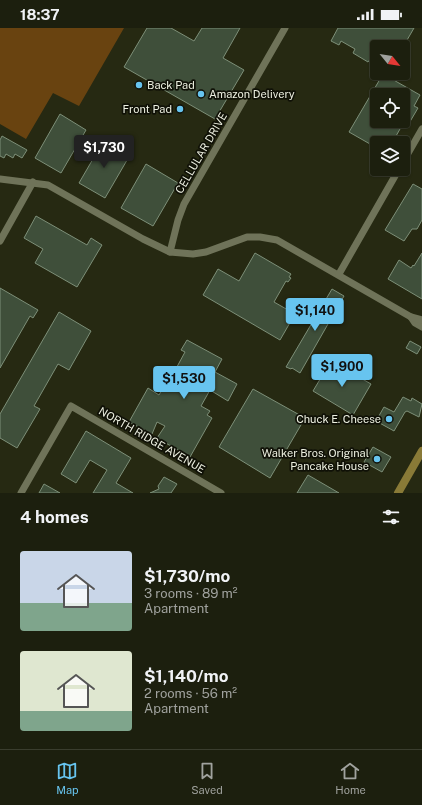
<!DOCTYPE html>
<meta charset="utf-8">
<style>
body{margin:0;font-family:"Public Sans",sans-serif;background:#292c1c;color:#f1f3f6;height:100vh;display:flex;flex-direction:column;font-size:15px;white-space:nowrap}
*{box-sizing:border-box;margin:0}
p{font-size:13px;color:#a0a29e}
.icon{flex:none;width:22px;height:22px;fill:none;stroke:currentColor;stroke-width:2;stroke-linecap:round;stroke-linejoin:round}
.map{position:relative;height:465px;overflow:hidden}
.details{display:flex;flex-direction:column;background:#1c1f0e;flex:1}
.details>*{flex:none}
.needle{width:26px;rotate:120deg}
.tools{position:absolute;left:370px;top:12px;display:grid;gap:8px}
.tools a{display:grid;place-items:center;width:40px;height:40px;border-radius:4px;background:#1c1f0e;box-shadow:0 1px 3px #0004,0 0 0 1px #3a3d2e;font-size:20px}
.price{position:absolute;translate:-50% -34px;padding:0 9px;border-radius:4px;background:#67c4ef;color:#111;font-size:13px;line-height:26px;filter:drop-shadow(0 1px 2px #0008)}
.price::after{content:'';position:absolute;left:50%;top:24px;width:12px;height:9px;margin-left:-6px;background:inherit;clip-path:polygon(0 0,100% 0,50% 100%)}
.price.current{background:#222;color:#fff}
ul{padding:0;list-style:none}
li{display:flex;align-items:center;gap:12px;height:100px;padding:0 20px}
li span{display:grid;place-items:center;flex:none;width:112px;height:80px;border-radius:4px;color:#555}
li>.icon{margin-inline-start:auto}
span .icon{width:48px;height:48px;fill:#fffc;stroke-width:1}
li b{font-size:17px}
h2{display:flex;justify-content:space-between;align-items:center;height:48px;padding:0 20px;font-size:17px}
.status{display:flex;justify-content:space-between;align-items:center;height:28px;padding:0 20px;background:#1c1f0e;direction:ltr}
.status svg{height:11px;fill:currentColor}
.dock{display:flex;justify-content:space-around;align-items:center;height:56px;border-top:1px solid #3a3d2e;background:#1c1f0e;font-size:11px;color:#a0a29e}
.dock a{display:grid;justify-items:center;gap:2px}
.dock .current{color:#67c4ef}
.map>svg:first-child{display:block}
.green{fill:#694310}
.building{fill:#3f4f3a;stroke:#7d8f78;fill-rule:evenodd}
.lines{fill:none;stroke-linecap:round;stroke-linejoin:round}
.minor{stroke:#6f7359;stroke-width:7}
.major{stroke:#897a37;stroke-width:8}
.poi-dot{fill:#67c4ef;stroke:#101107;stroke-width:1.5}
.labels{text-anchor:middle;stroke-width:3.5;stroke-linejoin:round;paint-order:stroke}
.poi-label{font-size:11px;fill:#edf0e1;stroke:#101107;text-anchor:end}
.street-label{font-size:11px;fill:#edf0e1;stroke:#101107}
</style>
<div class="status"><b>18:37</b><svg viewBox="0 0 49 12"><path d="M0 12V9h3v3zM5 12V6h3v6zM10 12V3h3v9zM15 12V0h3v12zM26 1h20v11H26zM47 4h2v5h-2z"/></svg></div>
<div class="map">
<svg width="422" height="465" viewBox="0 0 422 465">
<rect width="100%" height="100%" fill="#262912"/>
<!-- green -->
<polygon class="green" points="0,0 124,0 79,78 53,65 26,111 0,96"/>
<!-- building -->
<g class="building">
<polygon points="147,0 171,0 194,13 202,0 240,0 223,30 244,42 215,91 124,39"/>
<polygon points="338,0 414,0 403,19 377,19 377,33 371,30 368,34 353,25 355,21 341,13 339,17 331,13"/>
<path d="M 383,46 L 420,67 L 414,78 L 418,80 L 408,97 L 404,94 L 392,115 L 377,115 L 377,120 L 349,104 ZM 377,67 L 403,67 L 403,93 L 377,93 Z"/>
<polygon points="60,86 86,102 61,145 35,130"/>
<polygon points="2,108 27,122 22,130 15,126 13,130 6,126 4,130 0,128 0,112"/>
<polygon points="104,112 130,127 105,170 79,155"/>
<polygon points="146,136 178,155 153,198 121,180"/>
<polygon points="413,156 422,161 422,192 417,201 412,201 404,213 385,202"/>
<polygon points="36,188 87,217 91,210 102,217 77,259 35,235 43,221 24,210"/>
<polygon points="255,225 291,246 289,249 291,250 288,254 286,253 274,274 295,286 280,312 203,267 218,241 239,253"/>
<polygon points="422,225 422,271 388,251 399,232 411,240 413,237 414,238"/>
<polygon points="0,260 38,282 33,290 30,288 0,340"/>
<polygon points="332,261 344,268 300,345 292,340 291,341 286,339"/>
<polygon points="59,284 91,303 69,342 58,336 34,378 40,381 17,420 0,410 0,386"/>
<polygon points="187,312 222,331 215,344 237,356 228,373 210,362 201,378 210,383 207,387 212,390 190,429 157,410 165,398 157,394 152,406 129,394 148,360 159,367 163,360 165,361 185,324 181,322"/>
<polygon points="410,313 421,319 417,326 406,320"/>
<polygon points="331,333 371,356 353,387 313,363"/>
<polygon points="253,361 305,390 270,450 219,419"/>
<polygon points="403,369 411,373 412,370 422,376 419,389 407,383 405,384 394,403 376,393 384,379 394,384"/>
<polygon points="86,403 131,430 116,455 133,465 93,465 107,442 90,432 76,455 61,446"/>
<polygon points="373,419 391,429 382,444 364,434"/>
<polygon points="308,447 339,465 297,465"/>
<polygon points="164,449 177,456 171,465 150,465 159,461 158,458"/>
<polygon points="44,456 60,465 39,465"/>
</g>
<g class="lines">
<!-- minor -->
<g class="minor">
<polyline points="403,134 422,101"/>
<polyline points="0,151 48,157 143,211 170,224 193,226 206,224 247,209 260,209 277,212 411,289 415,295 422,299"/>
<polyline points="0,213 33,154"/>
<polyline points="170,224 178,192 184,176 285,0"/>
<polyline points="339,246 399,141"/>
<polyline points="411,289 422,292"/>
<polyline points="21,465 71,378 221,465"/>
</g>
<!-- major -->
<polyline class="major" points="398,465 422,423"/>
</g>
<!-- markers -->
<g class="poi-dot">
<circle cx="139" cy="57" r="4"/>
<circle cx="201" cy="66" r="4"/>
<circle cx="180" cy="81" r="4"/>
<circle cx="389" cy="391" r="4"/>
<circle cx="377" cy="431" r="4"/>
</g>
<g class="labels">
<!-- poi labels -->
<g class="poi-label">
<text x="147" y="61" text-anchor="start">Back Pad</text>
<text x="209" y="70" text-anchor="start">Amazon Delivery</text>
<text x="172" y="85">Front Pad</text>
<text x="381" y="395">Chuck E. Cheese</text>
<text x="369" y="429">Walker Bros. Original<tspan x="369" dy="13">Pancake House</tspan></text>
</g>
<!-- street labels -->
<g class="street-label">
<text transform="translate(201 125) rotate(-60)" y="4">CELLULAR DRIVE</text>
<text transform="translate(152 412) rotate(30)" y="4">NORTH RIDGE AVENUE</text>
</g>
</g>
</svg>
<div class="tools">
<a><svg class="needle" viewBox="-14 -14 28 28"><path d="M0-13l5 13h-10z" fill="#e53935"/><path d="M0 13l5-13h-10z" fill="#a0a29e"/></svg></a>
<a><svg class="icon" aria-label="locate" viewBox="0 0 24 24"><circle cx="12" cy="12" r="6"/><path d="M12 2v4M12 18v4M2 12h4M18 12h4"/></svg></a>
<a><svg class="icon" aria-label="layers" viewBox="0 0 24 24"><path d="M12 4l9 5-9 5-9-5zM3 14l9 5 9-5"/></svg></a>
</div>
<b class="price current" style="left:104px;top:141px">$1,730</b>
<b class="price" style="left:315px;top:304px">$1,140</b>
<b class="price" style="left:342px;top:360px">$1,900</b>
<b class="price" style="left:184px;top:372px">$1,530</b>
</div>
<section class="details">
<h2>4 homes<svg class="icon" aria-label="filters" viewBox="0 0 24 24"><path d="M4 7h16M4 17h16"/><circle cx="9" cy="7" r="2"/><circle cx="15" cy="17" r="2"/></svg></h2>
<ul>
<li><span style="background:linear-gradient(#c9d6e8 65%,#7fa58c 0)"><svg class="icon" aria-label="home" viewBox="0 0 24 24"><path d="M3 11l9-7 9 7M6 9v11h12V9"/></svg></span><div><b>$1,730/mo</b><p>3 rooms · 89 m²</p><p>Apartment</p></div></li>
<li><span style="background:linear-gradient(#dfe7d0 75%,#7fa58c 0)"><svg class="icon" aria-label="home" viewBox="0 0 24 24"><path d="M3 11l9-7 9 7M6 9v11h12V9"/></svg></span><div><b>$1,140/mo</b><p>2 rooms · 56 m²</p><p>Apartment</p></div></li>
</ul>
</section>
<nav class="dock">
<a class="current"><svg class="icon" aria-label="map" viewBox="0 0 24 24"><path d="M3 6l6-2 6 2 6-2v14l-6 2-6-2-6 2zM9 4v14M15 6v14"/></svg>Map</a>
<a><svg class="icon" aria-label="saved" viewBox="0 0 24 24"><path d="M7 4h10v16l-5-4-5 4z"/></svg>Saved</a>
<a><svg class="icon" aria-label="home" viewBox="0 0 24 24"><path d="M3 11l9-7 9 7M6 9v11h12V9"/></svg>Home</a>
</nav>
